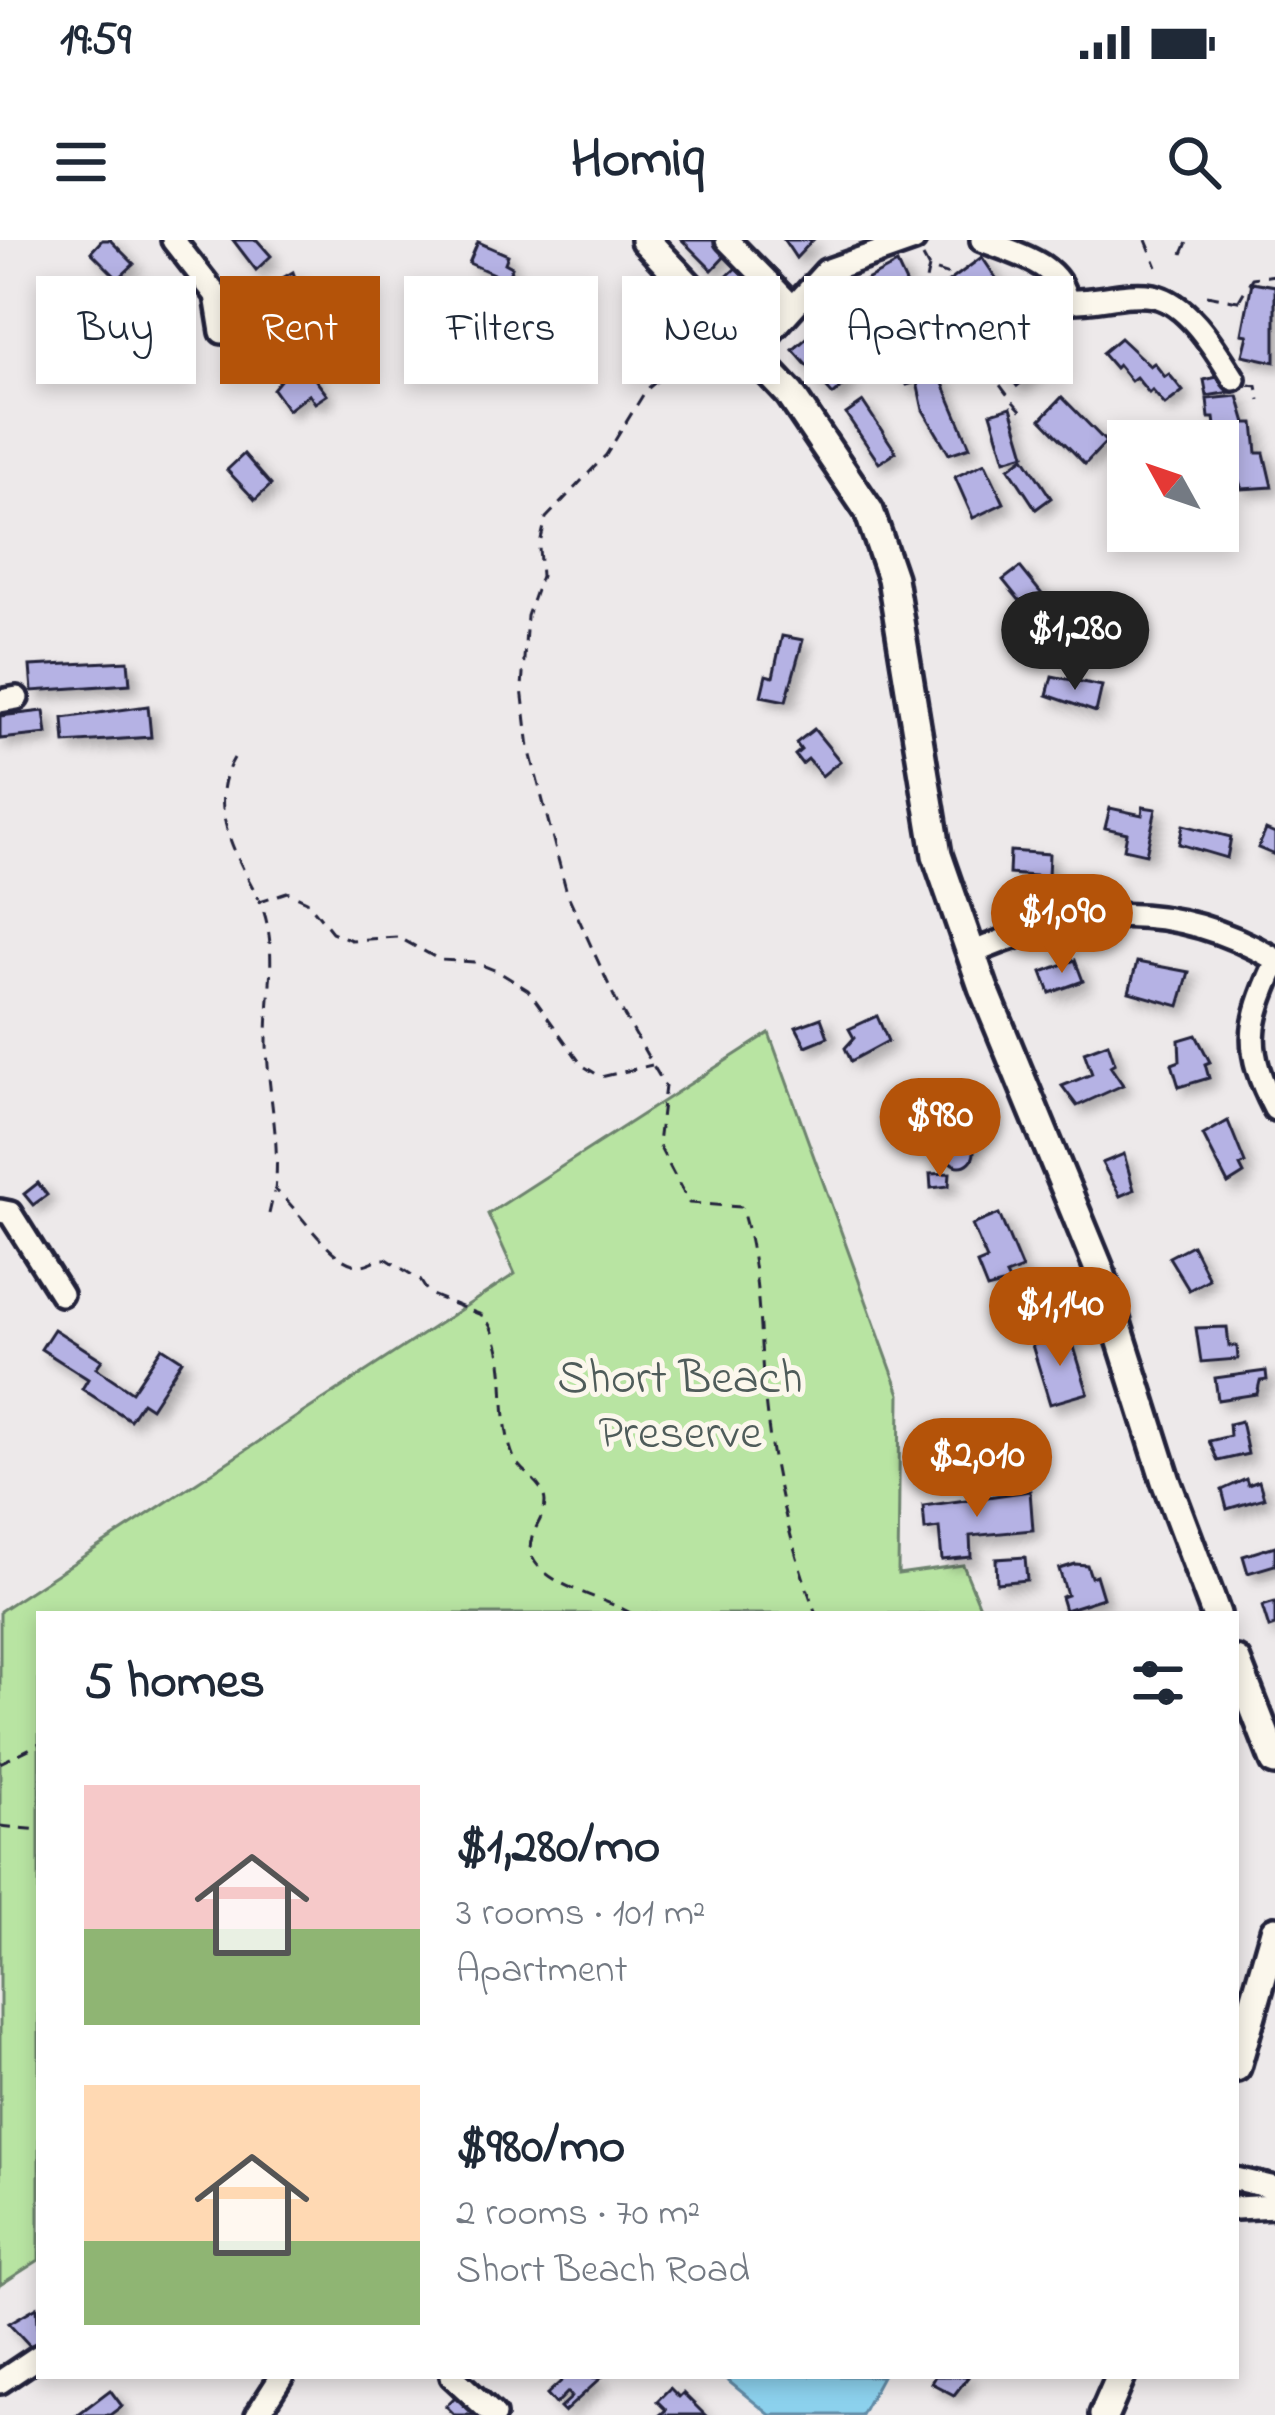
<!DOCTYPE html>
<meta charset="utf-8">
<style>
body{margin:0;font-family:"Indie Flower",sans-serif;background:#f2f2f3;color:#1f2937;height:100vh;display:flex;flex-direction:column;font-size:45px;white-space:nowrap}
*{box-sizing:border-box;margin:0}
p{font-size:39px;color:#747a83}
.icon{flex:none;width:66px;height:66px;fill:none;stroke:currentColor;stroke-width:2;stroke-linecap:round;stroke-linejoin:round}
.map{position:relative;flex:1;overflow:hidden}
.details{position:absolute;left:36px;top:1371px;width:1203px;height:768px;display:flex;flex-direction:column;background:#fff;border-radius:0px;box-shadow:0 6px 18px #0003}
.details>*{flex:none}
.top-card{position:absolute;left:36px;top:36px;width:1203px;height:108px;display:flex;gap:24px}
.needle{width:78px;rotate:310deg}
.controls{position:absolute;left:1107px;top:180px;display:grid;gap:24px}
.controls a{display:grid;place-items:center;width:132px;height:132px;border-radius:0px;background:#fff;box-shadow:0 6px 18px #0003;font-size:60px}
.price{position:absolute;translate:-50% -102px;padding:0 27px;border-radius:42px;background:#b45309;color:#fff;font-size:39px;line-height:78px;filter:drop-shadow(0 3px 6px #0008)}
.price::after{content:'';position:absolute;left:50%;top:72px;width:36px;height:27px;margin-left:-18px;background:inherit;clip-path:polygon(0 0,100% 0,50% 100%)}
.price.active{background:#222;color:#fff}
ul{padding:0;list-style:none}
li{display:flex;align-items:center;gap:36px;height:300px;padding:0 48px}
li span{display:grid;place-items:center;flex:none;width:336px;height:240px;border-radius:0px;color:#555}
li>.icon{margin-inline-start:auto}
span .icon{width:144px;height:144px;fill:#fffc;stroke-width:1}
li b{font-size:51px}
h2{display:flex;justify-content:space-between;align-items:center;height:144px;padding:0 48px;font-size:51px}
.chip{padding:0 42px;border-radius:0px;background:#fff;box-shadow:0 6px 18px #0003;font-size:42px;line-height:108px}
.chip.active{background:#b45309;color:#fff}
.status{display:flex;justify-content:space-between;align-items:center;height:84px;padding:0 60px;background:#fff;direction:ltr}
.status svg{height:33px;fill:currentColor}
header{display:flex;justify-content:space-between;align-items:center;height:156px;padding:0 48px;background:#fff;font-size:54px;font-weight:700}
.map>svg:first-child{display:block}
.green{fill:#b8e4a2;stroke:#6d836e;stroke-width:3}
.water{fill:#8cd1ed;stroke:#628ba6;stroke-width:3}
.building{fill:#b5b2e4;stroke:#22223b;stroke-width:3;filter:url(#shadow)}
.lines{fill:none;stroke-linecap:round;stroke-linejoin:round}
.minor-casing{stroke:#22223b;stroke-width:30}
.major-casing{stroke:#22223b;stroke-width:36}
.path{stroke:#22223b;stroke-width:3;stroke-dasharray:12 9;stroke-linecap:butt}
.minor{stroke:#fbf7ec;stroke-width:21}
.major{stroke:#fbf7ec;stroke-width:27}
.labels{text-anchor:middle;stroke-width:10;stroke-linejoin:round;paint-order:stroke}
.park-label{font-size:48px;fill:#4f5c5a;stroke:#fbf7ec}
</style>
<div class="status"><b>19:59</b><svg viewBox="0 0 49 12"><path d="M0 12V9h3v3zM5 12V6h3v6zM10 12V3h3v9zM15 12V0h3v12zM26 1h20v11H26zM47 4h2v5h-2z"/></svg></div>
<header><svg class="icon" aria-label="menu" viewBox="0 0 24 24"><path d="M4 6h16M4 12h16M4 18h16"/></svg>Homiq<svg class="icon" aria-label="search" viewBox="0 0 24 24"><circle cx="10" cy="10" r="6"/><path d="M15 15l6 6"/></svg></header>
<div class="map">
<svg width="1275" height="2175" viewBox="0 0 1275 2175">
<defs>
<filter id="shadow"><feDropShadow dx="7" dy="7" stdDeviation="6" flood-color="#0004"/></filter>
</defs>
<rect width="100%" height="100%" fill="#ede9ea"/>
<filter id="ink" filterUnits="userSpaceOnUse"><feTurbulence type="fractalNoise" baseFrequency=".00833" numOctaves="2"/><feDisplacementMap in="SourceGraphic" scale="24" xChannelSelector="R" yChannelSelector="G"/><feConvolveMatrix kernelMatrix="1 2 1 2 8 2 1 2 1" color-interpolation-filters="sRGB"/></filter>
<g filter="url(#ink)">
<!-- green -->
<polygon class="green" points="769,793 900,1154 898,1334 963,1325 983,1374 39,1374 39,2020 0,2045 0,1371 515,1034 488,974"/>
<!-- water -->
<polygon class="water" points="722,2136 882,2136 861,2175 770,2175"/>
<!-- building -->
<g class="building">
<polygon points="102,0 110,0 134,24 118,39 91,12"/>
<polygon points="233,0 257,0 271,16 256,30"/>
<polygon points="682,0 714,0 728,13 712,30"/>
<polygon points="784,0 813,0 796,18"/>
<polygon points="478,2 508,15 505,23 512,27 507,40 469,23"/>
<polygon points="982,17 1004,50 955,86 931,55"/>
<polygon points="897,24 911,54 852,81 840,54"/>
<polygon points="738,26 769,58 753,74 722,41"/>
<polygon points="293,32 305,64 288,73 272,44"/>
<polygon points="149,41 172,65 157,80 143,65 137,70 129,61"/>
<polygon points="1252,42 1275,46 1275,122 1243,115 1248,95 1242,94"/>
<polygon points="1005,75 1043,125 1017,146 979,95"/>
<polygon points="809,96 849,141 833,155 793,110"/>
<polygon points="1120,98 1150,126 1154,123 1165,137 1169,134 1183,151 1165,165 1152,150 1149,153 1136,137 1131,141 1118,125 1115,128 1102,113"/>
<polygon points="917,102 928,137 939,134 970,207 949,214 923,170 917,142 907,145 902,135 894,109"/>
<polygon points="305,126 327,155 315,163 309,154 288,170 273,149 291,127 296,133"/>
<polygon points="1226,135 1230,152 1207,156 1204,140"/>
<polygon points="1238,156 1246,183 1254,183 1257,213 1264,213 1272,247 1242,249 1221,192 1216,192 1214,178 1209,178 1207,159"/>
<polygon points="1062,157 1106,202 1085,224 1041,179"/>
<polygon points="863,162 896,212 879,223 846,174"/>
<polygon points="1011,167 1025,214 1005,220 991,173"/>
<polygon points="244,214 271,245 255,260 227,230"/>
<polygon points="1024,217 1051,258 1036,269 1009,228"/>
<polygon points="985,223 1004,263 973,278 955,237"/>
<polygon points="1020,327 1045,358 1028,371 1003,340"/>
<polygon points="782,396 803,400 786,461 761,456 766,435 773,437"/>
<polygon points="128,421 130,444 32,451 30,426"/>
<polygon points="1052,436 1102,446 1096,472 1047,455"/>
<polygon points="148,466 151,497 65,503 63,478"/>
<polygon points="44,471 47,494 0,499 0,476"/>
<polygon points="814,489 840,521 822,536 808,519 802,524 795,515 801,510 796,503"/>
<polygon points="1143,567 1156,569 1146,614 1124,609 1127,593 1105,588 1110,568 1142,575"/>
<polygon points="1183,585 1231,597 1227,618 1179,604"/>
<polygon points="1266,590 1275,594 1275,615 1258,608"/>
<polygon points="1010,611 1049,614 1048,637 1009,634"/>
<polygon points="1075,720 1083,741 1050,753 1042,732"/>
<polygon points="1137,722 1189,732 1179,766 1129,752"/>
<polygon points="877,776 888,801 851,821 845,808 854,798 849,789"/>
<polygon points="821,778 828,797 806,806 796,787"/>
<polygon points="1196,795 1210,822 1205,824 1209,838 1179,847 1172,824 1180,821 1179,800"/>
<polygon points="1108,803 1115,823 1110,826 1123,845 1077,866 1062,846 1092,834 1084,812"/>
<polygon points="1228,881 1245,923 1240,926 1244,934 1228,944 1203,895"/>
<circle cx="960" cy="912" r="14"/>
<polygon points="1124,914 1134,950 1120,956 1102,923"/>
<polygon points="950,933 949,946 931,948 930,934"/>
<polygon points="38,943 47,955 33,965 24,954"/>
<polygon points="999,974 1022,1029 1006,1035 1010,1043 987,1049 977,1024 987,1020 972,985"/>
<polygon points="1192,1005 1209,1039 1189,1050 1169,1017"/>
<polygon points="1048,1044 1054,1064 1030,1070 1025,1050"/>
<polygon points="1227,1087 1229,1106 1237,1106 1238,1119 1201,1122 1196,1088"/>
<polygon points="54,1089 102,1120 96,1128 132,1152 162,1107 182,1120 151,1168 142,1162 130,1180 82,1149 88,1139 41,1109"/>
<polygon points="1070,1094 1088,1153 1050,1164 1032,1105"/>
<polygon points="1266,1131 1267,1140 1260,1141 1257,1154 1218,1160 1215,1138"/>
<polygon points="1241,1181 1248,1214 1218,1221 1209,1201 1230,1196 1229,1184"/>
<polygon points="1246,1239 1248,1245 1259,1241 1264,1258 1227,1269 1222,1250"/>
<polygon points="1030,1251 1033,1290 970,1296 971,1317 942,1320 939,1288 925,1290 923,1266"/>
<polygon points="1275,1306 1275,1325 1248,1333 1243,1316"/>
<polygon points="1025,1317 1027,1340 997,1343 996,1319"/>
<polygon points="1075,1324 1087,1325 1091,1337 1096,1335 1103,1358 1065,1370 1061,1357 1067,1355 1059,1329"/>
<polygon points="1275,1362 1275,1386 1269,1388 1262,1366"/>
<polygon points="37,2067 39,2100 31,2107 9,2083"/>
<polygon points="567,2136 601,2138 564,2172 560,2168 572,2157 568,2152 556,2164 547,2154"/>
<polygon points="935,2136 967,2136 968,2137 954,2155 931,2143"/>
<polygon points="670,2148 679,2157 683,2153 705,2175 660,2175 666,2170 657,2161"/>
<polygon points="110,2150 122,2166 110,2175 77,2175"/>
<polygon points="458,2154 481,2175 455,2175 446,2166"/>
</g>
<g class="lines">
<!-- minor casing -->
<g class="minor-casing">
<g id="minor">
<polyline points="173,0 216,55 222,92"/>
<polyline points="727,0 792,66"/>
<path d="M 982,0 C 1013,13 1060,22 1066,61 C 1094,63 1126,51 1154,56 C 1189,63 1216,111 1234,139"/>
<polyline points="753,112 826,31 914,0"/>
<polyline points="0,461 17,458"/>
<path d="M 970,714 C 1080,666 1169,658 1275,719"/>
<path d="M 1275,725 C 1248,785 1244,809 1275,869"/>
<polyline points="0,971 10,973 61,1054"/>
<polyline points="1236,1939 1275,1948"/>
<polyline points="1236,1968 1275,1966"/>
<polyline points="452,2136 494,2175"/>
<polyline points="0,2142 39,2116"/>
<polyline points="257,2175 282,2136"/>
</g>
</g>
<!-- major casing -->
<g class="major-casing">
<g id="major">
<polyline points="645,0 790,154 869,271 892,338 937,615 983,747 1099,1029 1166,1241 1216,1374"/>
<polyline points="1236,1421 1275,1521"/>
<polyline points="1236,1827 1275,1691"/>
<polyline points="1104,2175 1121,2136"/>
</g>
</g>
<!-- path -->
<g class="path">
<polyline points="1146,0 1157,27"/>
<polyline points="1182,14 1188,0"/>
<polyline points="923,17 929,28 949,35"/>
<path d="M 929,28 C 913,82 949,82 976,112 C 993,132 1004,155 1024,173"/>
<polyline points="1207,55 1248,63"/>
<polyline points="1238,62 1252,38 1275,35"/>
<path d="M 706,100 L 646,150 L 606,215 L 546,278 L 539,308 L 541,336 L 527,376 L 522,448 L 529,508 L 567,653 L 617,763 L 665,846 L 658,904 L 689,963 L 741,967 C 763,1036 758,1107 767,1177 C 775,1245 793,1311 816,1374"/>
<polyline points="1249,145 1257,146 1260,160"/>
<path d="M 234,518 C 206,566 235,614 259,659"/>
<polyline points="269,974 274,952"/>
<path d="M 632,1374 C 604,1357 554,1349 535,1322 C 520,1300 545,1282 545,1262 C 544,1242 522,1235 514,1218 C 495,1172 514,1118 484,1076 L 429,1054 L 420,1040 L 387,1019 C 375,1018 370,1025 360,1025 C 331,1026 297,965 275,950 C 281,899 267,852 267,800 C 267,751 279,708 260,661 L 287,652 L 307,661 L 332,692 L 351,700 L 398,697 L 440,720 L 474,722 L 499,732 L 528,750 L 582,825 L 601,837 L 652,825"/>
<polyline points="0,1523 39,1504"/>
<polyline points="0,1586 39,1590"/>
</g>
<!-- minor -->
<use href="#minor" class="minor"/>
<!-- major -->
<use href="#major" class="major"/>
</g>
</g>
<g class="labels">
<!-- park labels -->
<g class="park-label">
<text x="680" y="1152">Short Beach<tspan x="680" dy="55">Preserve</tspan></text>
</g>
</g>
</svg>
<div class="controls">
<a><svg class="needle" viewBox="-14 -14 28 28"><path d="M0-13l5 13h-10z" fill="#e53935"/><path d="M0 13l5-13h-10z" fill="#747a83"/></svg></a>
</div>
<b class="price active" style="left:1075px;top:453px">$1,280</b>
<b class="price" style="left:1062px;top:736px">$1,090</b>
<b class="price" style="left:940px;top:940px">$980</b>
<b class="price" style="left:1060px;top:1129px">$1,140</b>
<b class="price" style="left:977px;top:1280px">$2,010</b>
<div class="top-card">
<a class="chip">Buy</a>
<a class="chip active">Rent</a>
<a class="chip">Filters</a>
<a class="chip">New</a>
<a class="chip">Apartment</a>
</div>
<section class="details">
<h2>5 homes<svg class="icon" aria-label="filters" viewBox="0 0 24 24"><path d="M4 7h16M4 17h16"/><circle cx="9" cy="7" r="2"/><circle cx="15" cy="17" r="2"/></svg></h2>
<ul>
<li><span style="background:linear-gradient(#f6c9c9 60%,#8fb573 0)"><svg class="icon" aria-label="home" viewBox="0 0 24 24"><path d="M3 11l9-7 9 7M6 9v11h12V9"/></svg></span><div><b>$1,280/mo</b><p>3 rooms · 101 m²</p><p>Apartment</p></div></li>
<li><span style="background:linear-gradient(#ffd9b3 65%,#8fb573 0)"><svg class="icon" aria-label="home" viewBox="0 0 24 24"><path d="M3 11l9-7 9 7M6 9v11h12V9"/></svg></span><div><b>$980/mo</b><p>2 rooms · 70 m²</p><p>Short Beach Road</p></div></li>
</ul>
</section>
</div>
